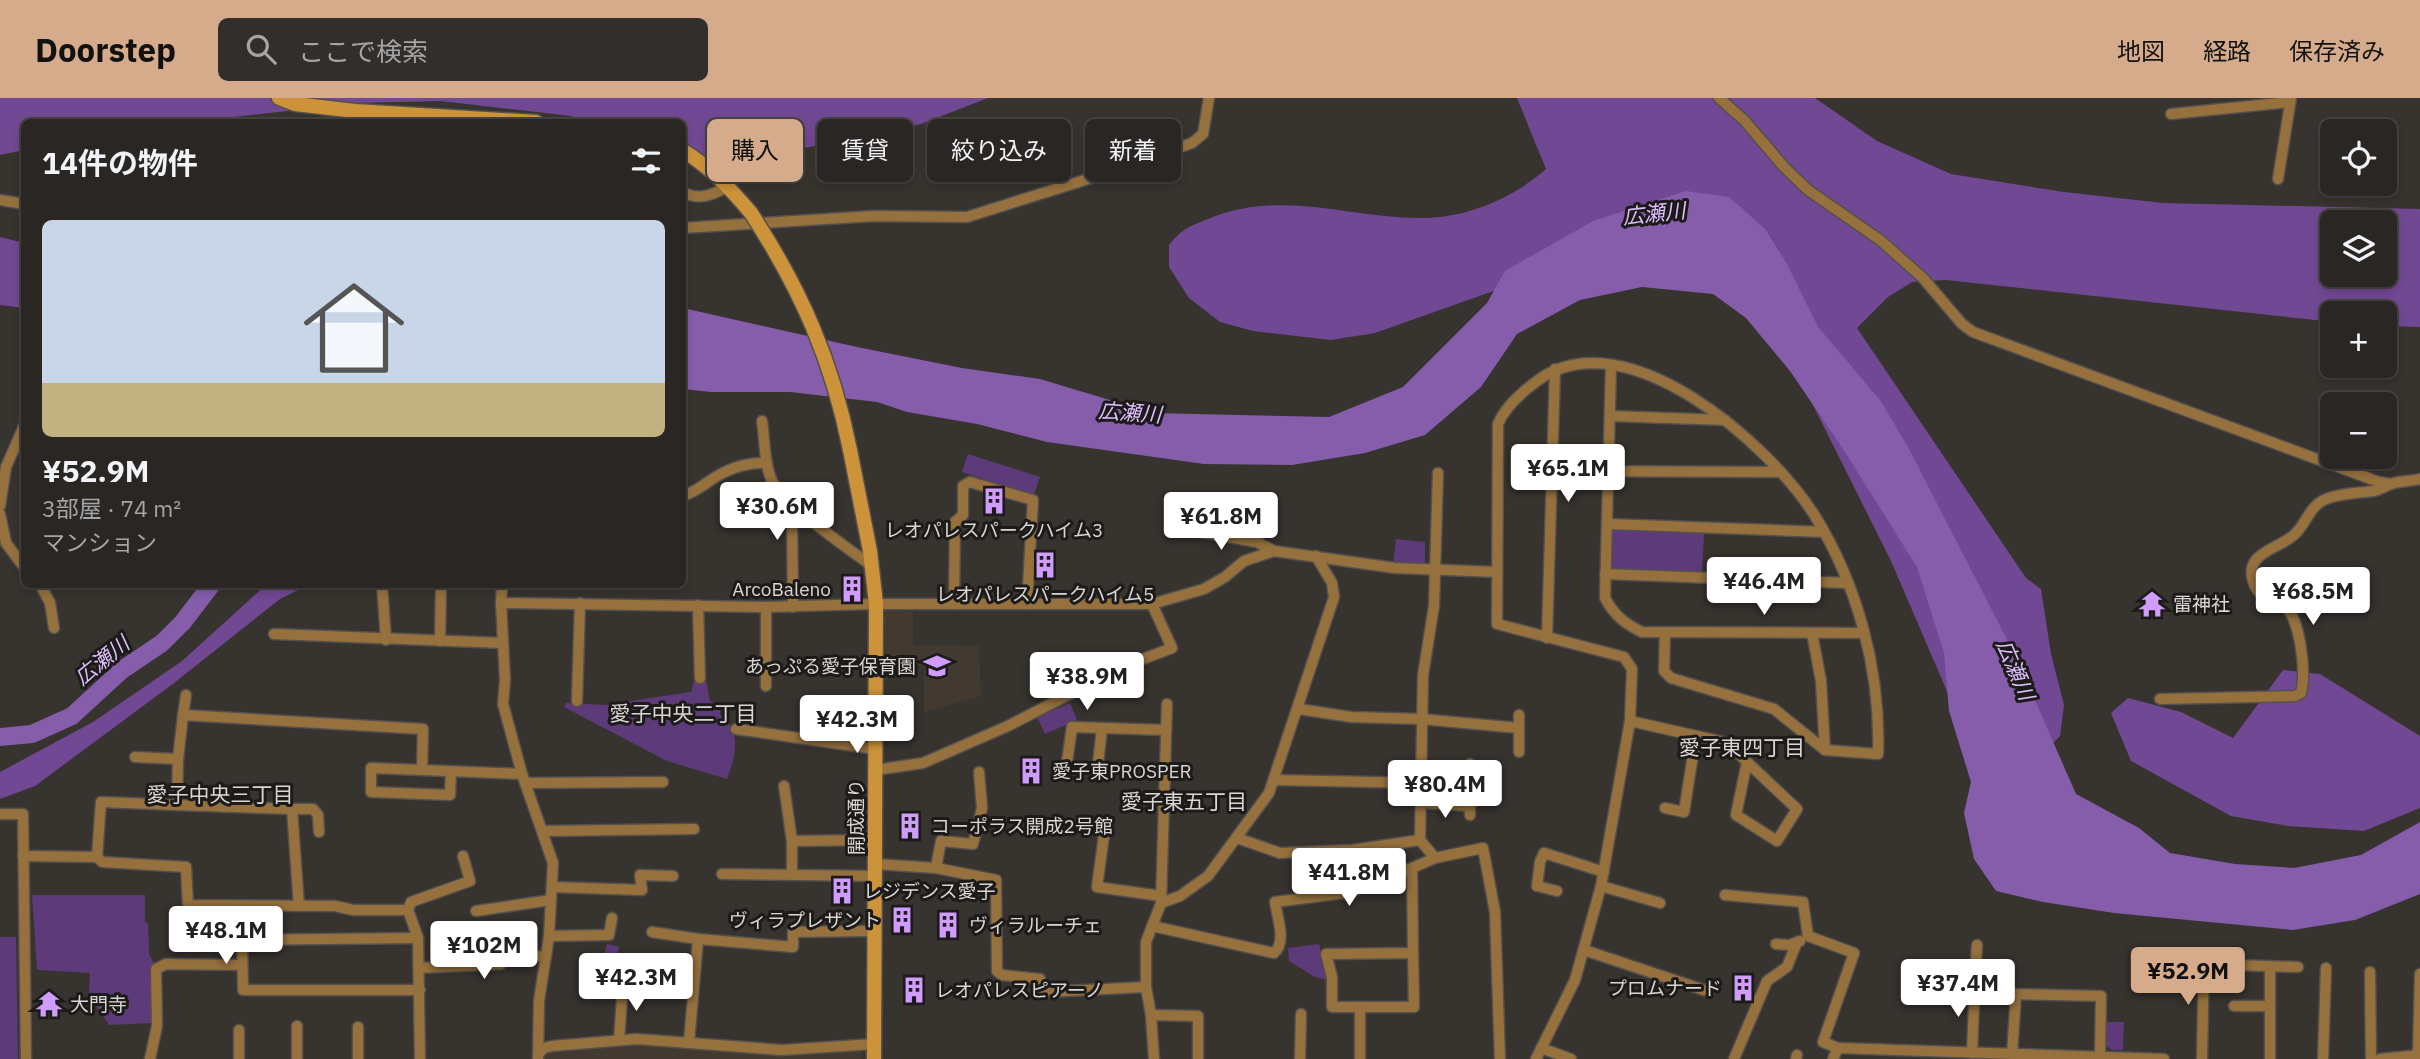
<!DOCTYPE html>
<html lang="ja">
<meta charset="utf-8">
<style>
body{margin:0;font-family:"IBM Plex Sans","Noto Sans JP",sans-serif;background:#312e2b;color:#f1f3f6;height:100vh;display:flex;flex-direction:column;font-size:26px;white-space:nowrap}
*{box-sizing:border-box;margin:0}
p{font-size:23px;color:#a5a5a6}
.icon{flex:none;width:38px;height:38px;fill:none;stroke:currentColor;stroke-width:2;stroke-linecap:round;stroke-linejoin:round}
.map{position:relative;flex:1;overflow:hidden}
.details{position:absolute;left:21px;top:21px;width:665px;height:469px;display:flex;flex-direction:column;background:#292623;border-radius:10px;box-shadow:0 4px 10px #0003,0 0 0 2px #454341}
.details>*{flex:none}
.guide{position:absolute;left:707px;top:21px;width:665px;height:63px;display:flex;gap:14px}
.tools{position:absolute;left:2320px;top:21px;display:grid;gap:14px}
.tools a{display:grid;place-items:center;width:77px;height:77px;border-radius:10px;background:#292623;box-shadow:0 4px 10px #0003,0 0 0 2px #454341;font-size:35px}
.price{position:absolute;translate:-50% -60px;padding:0 16px;border-radius:7px;background:#fff;color:#222;font-size:23px;line-height:46px;filter:drop-shadow(0 2px 4px #0008)}
.price::after{content:'';position:absolute;left:50%;top:42px;width:21px;height:16px;margin-left:-10px;background:inherit;clip-path:polygon(0 0,100% 0,50% 100%)}
.price.selected{background:#d6ab8b;color:#111}
ul{padding:0;list-style:none}
li{display:grid;align-content:center;gap:14px;height:371px;padding:0 21px}
li+li{border-top:2px solid #454341}
li span{display:grid;place-items:center;height:217px;border-radius:10px;color:#555}
li>.icon{margin-inline-start:auto}
span .icon{width:126px;height:126px;fill:#fffc;stroke-width:1}
li b{font-size:30px}
h2{display:flex;justify-content:space-between;align-items:center;height:84px;padding:0 21px;font-size:30px}
.chip{padding:0 24px;border-radius:10px;background:#292623;box-shadow:0 4px 10px #0003,0 0 0 2px #454341;font-size:24px;line-height:63px}
.chip.selected{background:#d6ab8b;color:#111}
header{display:flex;align-items:center;gap:42px;box-sizing:border-box;height:98px;padding:0 35px;background:#d6ab8b;color:#111}
header strong{font-size:33px}
nav{display:flex;gap:38px;margin-inline-start:auto;font-size:24px}
.search{width:490px;height:63px;background:#312e2b;display:flex;align-items:center;gap:18px;box-sizing:border-box;padding:0 24px;border-radius:10px;color:#a5a5a6;font-size:26px}
.map>svg:first-child{display:block}
.built{fill:#423a30}
.green{fill:#5d3b7a}
.forest{fill:#714893;fill-rule:evenodd}
.water{fill:#855daa}
.lines{fill:none;stroke-linecap:round;stroke-linejoin:round}
.river{stroke:#855daa;stroke-width:18}
.street-casing{stroke:#54504d;stroke-width:13}
.secondary-casing{stroke:#54504d;stroke-width:17}
.street{stroke:#96713e;stroke-width:10}
.secondary{stroke:#cd933a;stroke-width:14}
.secondary-bridge-casing{stroke:#54504d;stroke-width:17;stroke-linecap:butt}
.secondary-bridge{stroke:#cd933a;stroke-width:14}
.labels{text-anchor:middle;stroke-width:6;stroke-linejoin:round;paint-order:stroke}
.poi-label{font-size:19px;fill:#d8d6d3;stroke:#1d1b19;text-anchor:start}
.street-label{font-size:19px;fill:#d8d6d3;stroke:#1d1b19}
.water-label{font-size:21px;font-style:italic;fill:#debffd;stroke:#1d1b19}
.neighbourhood-label{font-size:21px;fill:#d8d6d3;stroke:#1d1b19}
</style>
<header>
<strong>Doorstep</strong>
<div class="search"><svg class="icon" aria-label="search" viewBox="0 0 24 24"><circle cx="10" cy="10" r="6"/><path d="M15 15l6 6"/></svg>ここで検索</div>
<nav><a>地図</a><a>経路</a><a>保存済み</a></nav>
</header>
<div class="map">
<svg width="2420" height="961" viewBox="0 0 2420 961">
<rect width="100%" height="100%" fill="#37332f"/>
<!-- built -->
<g class="built">
<polygon points="885,513 913,514 913,547 979,548 981,598 924,614 924,568 885,567"/>
<polygon points="641,944 769,956 861,952 861,961 540,961 542,956 551,952"/>
</g>
<!-- green -->
<g class="green">
<polygon points="968,356 1040,379 1034,397 962,374"/>
<polygon points="1613,431 1704,434 1702,478 1612,475"/>
<polygon points="1396,441 1425,444 1425,465 1393,468"/>
<path d="M 694,583 L 706,583 L 710,603 L 720,607 L 720,617 C 743,633 735,659 727,681 L 667,663 L 564,609 L 566,605 L 604,607 L 691,594 Z"/>
<polygon points="1070,605 1077,622 1045,636 1037,619"/>
<polygon points="32,797 145,797 145,824 148,825 149,856 154,865 151,925 109,927 89,897 90,875 37,872"/>
<polygon points="0,839 16,839 18,961 0,961"/>
<polygon points="607,846 619,849 612,877 600,874"/>
<polygon points="1319,846 1327,882 1315,879 1289,863 1288,850"/>
<polygon points="2106,924 2124,924 2123,952 2112,952 2106,948"/>
</g>
<!-- forest -->
<g class="forest">
<polygon points="0,0 988,0 921,26 815,48 740,60 695,57 683,52 682,24 589,24 571,18 440,3 359,5 190,24 24,24 24,52 0,57"/>
<path d="M 1517,0 L 1815,0 L 1877,43 L 1951,76 L 2064,94 L 2163,105 L 2420,111 L 2420,229 L 2385,228 L 2385,215 L 2333,215 L 2333,224 L 1946,182 L 1912,184 L 1888,199 L 1857,230 L 2026,480 L 2041,491 L 2051,556 L 2064,607 L 2060,638 L 2045,653 L 1949,598 L 1891,463 L 1790,261 L 1732,192 L 1635,177 L 1502,190 L 1375,235 L 1331,242 L 1253,233 L 1220,224 L 1189,200 L 1169,169 L 1169,147 C 1183,130 1188,129 1208,121 C 1284,90 1349,121 1424,120 C 1469,119 1513,100 1546,71 ZM 2333,124 L 2385,124 L 2385,177 L 2333,177 Z"/>
<polygon points="0,139 24,145 24,210 0,207"/>
<polygon points="266,487 308,487 280,501 174,585 35,688 0,701 0,674 93,624 182,563"/>
<polygon points="2283,572 2320,576 2420,638 2420,710 2364,733 2288,728 2231,718 2131,663 2111,615 2128,600 2181,614 2233,640"/>
</g>
<!-- water -->
<polygon class="water" points="1686,93 1729,99 1765,131 1787,166 1818,229 1880,302 1909,351 2016,559 2076,696 2139,730 2170,755 2235,766 2294,770 2361,757 2420,724 2420,796 2355,822 2293,832 2114,815 2043,804 1996,793 1974,761 1964,715 1971,684 1949,613 1944,555 1917,469 1845,354 1790,273 1746,220 1713,196 1642,189 1580,202 1517,236 1481,289 1425,337 1365,355 1292,367 1204,366 1047,344 977,326 907,314 877,304 790,294 711,294 683,291 683,210 857,249 962,270 1040,281 1153,315 1329,319 1403,289 1487,205 1505,173 1593,123"/>
<g class="lines">
<!-- river -->
<polyline class="river" points="0,639 32,636 72,618 122,572 162,545 183,524 212,486"/>
<!-- street casing -->
<g class="street-casing">
<g id="street">
<polyline points="1719,0 1744,22 1784,69 1808,92 1880,142 1923,180 1962,226 1973,234 2379,384 2391,386"/>
<polyline points="2171,16 2290,4"/>
<polyline points="2278,81 2291,0"/>
<path d="M 682,94 C 700,103 712,97 729,88"/>
<polyline points="0,102 24,106"/>
<polyline points="682,130 874,118 967,119 1123,70 1192,45 1203,36 1209,0"/>
<path d="M 1611,267 L 1605,500 C 1614,517 1625,526 1642,534 L 1864,535"/>
<polyline points="1610,318 1725,322"/>
<path d="M 762,323 C 765,342 764,366 772,383 C 782,405 849,451 872,468"/>
<polyline points="1554,373 1781,374"/>
<path d="M 682,398 C 693,395 699,390 708,384 C 726,371 746,364 767,365"/>
<polyline points="1181,406 1199,410"/>
<polyline points="0,408 6,369 24,328"/>
<polyline points="0,416 6,445 24,469"/>
<polyline points="1608,426 1824,434"/>
<polyline points="1176,430 1257,444 1274,453"/>
<polyline points="1186,432 1190,408"/>
<polyline points="1605,476 1848,485"/>
<polyline points="40,486 50,505 54,530"/>
<polyline points="382,486 386,542"/>
<polyline points="501,505 502,486"/>
<polyline points="954,506 955,424 963,417 963,388 970,384 1033,402 1027,506"/>
<polyline points="1152,506 1204,491 1225,479 1244,463 1274,453 1395,470 1497,474"/>
<polyline points="698,507 700,580"/>
<polyline points="793,509 792,422 811,421"/>
<polyline points="1812,535 1821,583 1825,652"/>
<polyline points="274,536 503,545"/>
<polyline points="1547,540 1555,271"/>
<polyline points="440,543 441,486"/>
<polyline points="766,588 766,509"/>
<path d="M 2160,601 L 2295,598 L 2301,595 C 2306,575 2301,523 2285,508 C 2276,499 2261,502 2255,488 C 2240,454 2279,452 2295,436 C 2307,425 2309,408 2326,401 C 2341,395 2358,395 2374,393 C 2381,391 2387,387 2394,385 C 2402,383 2411,383 2420,381"/>
<polyline points="577,603 580,505"/>
<polyline points="1299,611 1351,619 1421,621 1519,630"/>
<polyline points="183,617 186,597"/>
<polyline points="1519,617 1519,654"/>
<polyline points="1630,623 1728,645 1747,664 1736,717 1777,743 1797,711 1747,664"/>
<polyline points="736,631 875,651"/>
<polyline points="135,659 178,661"/>
<polyline points="1066,671 1072,629 1166,632"/>
<polyline points="422,672 371,670 371,694 450,697 451,674"/>
<polyline points="1097,675 1102,630"/>
<polyline points="1274,682 1421,685"/>
<polyline points="525,685 663,684"/>
<polyline points="784,688 792,743 875,742"/>
<polyline points="1421,705 1470,708"/>
<polyline points="177,707 292,711 299,808"/>
<polyline points="1665,710 1684,714 1696,638"/>
<polyline points="292,711 313,711 318,717 319,734"/>
<polyline points="0,716 23,716 26,961"/>
<polyline points="1470,717 1470,666"/>
<polyline points="1105,730 1097,789 1161,798"/>
<polyline points="543,733 694,731"/>
<polyline points="1237,740 1280,755 1352,752 1420,742 1435,760 1483,750 1495,814 1500,961"/>
<polyline points="1420,742 1423,577 1434,508 1438,375"/>
<polyline points="792,743 792,777"/>
<polyline points="23,758 97,759 102,764 186,769 188,807 335,808 353,812 408,812 418,840 420,961"/>
<polyline points="97,759 101,704 177,707 178,661 183,617 423,631 422,672 522,676"/>
<polyline points="875,766 936,770 996,782 997,873 1002,877 1040,881 1045,894 1146,889"/>
<polyline points="936,770 941,743 973,746 982,710 979,674"/>
<polyline points="722,776 875,778"/>
<polyline points="1601,788 1660,805"/>
<polyline points="552,789 642,792 640,777 673,778"/>
<polyline points="1557,793 1537,788 1540,764 1544,755 1604,774"/>
<polyline points="1725,797 1803,804 1808,838 1854,855 1823,944 1838,950"/>
<polyline points="1161,805 1167,606"/>
<polyline points="408,812 411,804 470,783 463,758"/>
<polyline points="476,813 551,802"/>
<path d="M 1152,828 L 1274,855 C 1287,844 1277,819 1275,804 L 1352,794 L 1376,782 L 1412,770"/>
<polyline points="652,834 698,841"/>
<polyline points="549,838 609,837 612,820"/>
<polyline points="418,840 242,842 243,892 420,892"/>
<polyline points="1776,846 1790,847 1800,843"/>
<polyline points="1584,852 1704,892"/>
<polygon points="1413,855 1414,909 1332,909 1332,879 1326,856"/>
<polyline points="1413,855 1412,770 1435,760"/>
<polyline points="2234,867 2298,869"/>
<polyline points="420,870 501,866 510,854 544,859"/>
<polyline points="2370,874 2371,961"/>
<polyline points="1952,879 1975,880 1972,955"/>
<polyline points="1975,880 1977,847"/>
<polyline points="2234,908 2270,908"/>
<polyline points="1151,917 1198,918 1198,961"/>
<polyline points="358,929 358,961"/>
<polyline points="619,942 623,886"/>
<polyline points="689,945 698,841 793,849 793,834 874,833"/>
<polyline points="1541,950 1571,961"/>
<polyline points="538,956 544,950 552,948 637,941 782,952 875,946"/>
<polyline points="2012,957 2016,896 2101,898 2100,959"/>
<polyline points="2418,957 2420,876"/>
<polyline points="150,961 157,928 156,871 166,866 241,867"/>
<polyline points="239,961 239,932"/>
<polyline points="297,961 297,928"/>
<polyline points="538,961 539,903 549,838 553,765 522,676 503,606 505,582 501,505 766,509 872,506 1152,506 1172,550 1122,569 1008,628 923,665 875,672"/>
<polyline points="1154,961 1151,917 1146,889 1146,844 1161,805 1180,798 1208,778 1269,695 1334,499 1332,485 1316,458"/>
<polyline points="1300,961 1301,916"/>
<polyline points="1360,961 1360,909"/>
<path d="M 1536,961 L 1575,882 L 1601,788 L 1630,623 L 1632,571 L 1624,559 L 1497,526 L 1498,326 C 1505,309 1522,294 1537,283 C 1624,218 1770,346 1815,418 C 1858,488 1881,574 1878,656 L 1825,652 L 1774,611 L 1671,580 L 1664,573 L 1665,535"/>
<polyline points="1734,961 1767,883 1787,869 1797,844"/>
<polyline points="1796,961 1797,957"/>
<polyline points="1833,961 1838,950 2164,961"/>
<polyline points="2202,961 2204,858"/>
<polyline points="2270,961 2270,868"/>
<polyline points="2323,961 2326,870"/>
<polyline points="2380,961 2420,957"/>
</g>
</g>
<!-- secondary casing -->
<g class="secondary-casing">
<g id="secondary">
<polyline points="279,0 295,6 355,13 536,24"/>
<path d="M 682,52 C 710,69 730,90 751,115"/>
<polyline points="850,352 870,453 876,506 874,961"/>
</g>
</g>
<!-- street -->
<use href="#street" class="street"/>
<!-- secondary -->
<use href="#secondary" class="secondary"/>
<!-- secondary-bridge casing -->
<g class="secondary-bridge-casing">
<path id="secondary-bridge" d="M 751,115 C 801,192 832,262 850,352"/>
</g>
<!-- secondary-bridge -->
<use href="#secondary-bridge" class="secondary-bridge"/>
</g>
<!-- icons -->
<defs>
<g id="building-bare" transform="scale(2.1)"><path d="M-4-6H4V6H1V3H-1V6H-4ZM-2.5-4.3h1.7v1.8h-1.7ZM.8-4.3h1.7v1.8H.8ZM-2.5-1h1.7V.8h-1.7ZM.8-1h1.7V.8H.8Z" fill="#d09dff" stroke="#1d1b19" stroke-width="2.5" paint-order="stroke"/></g>
<g id="temple-bare" transform="scale(2.1)"><path d="M0-6L5-2H3V0L6.5 2.5H4V6H1.5V3h-3V6H-4V2.5H-6.5L-3 0V-2H-5Z" fill="#d09dff" stroke="#1d1b19" stroke-width="2.5" paint-order="stroke"/></g>
<g id="school-bare" transform="scale(2.1)"><path d="M0-5L7-2L0 1L-7-2ZM-4 1L0 2.5L4 1V4Q0 6-4 4Z" fill="#d09dff" stroke="#1d1b19" stroke-width="2.5" paint-order="stroke"/></g>
</defs>
<g fill-rule="evenodd">
<use href="#building-bare" x="994" y="403"/>
<use href="#building-bare" x="1045" y="467"/>
<use href="#building-bare" x="852" y="491"/>
<use href="#temple-bare" x="2152" y="506"/>
<use href="#school-bare" x="937" y="568"/>
<use href="#building-bare" x="1031" y="673"/>
<use href="#building-bare" x="910" y="728"/>
<use href="#building-bare" x="842" y="793"/>
<use href="#building-bare" x="902" y="822"/>
<use href="#building-bare" x="948" y="827"/>
<use href="#building-bare" x="1743" y="890"/>
<use href="#building-bare" x="914" y="892"/>
<use href="#temple-bare" x="49" y="906"/>
</g>
<g class="labels">
<!-- poi labels -->
<g class="poi-label">
<text x="994" y="439" text-anchor="middle">レオパレスパークハイム3</text>
<text x="831" y="498" text-anchor="end">ArcoBaleno</text>
<text x="1045" y="503" text-anchor="middle">レオパレスパークハイム5</text>
<text x="2173" y="513">雷神社</text>
<text x="916" y="575" text-anchor="end">あっぷる愛子保育園</text>
<text x="1052" y="680">愛子東PROSPER</text>
<text x="931" y="735">コーポラス開成2号館</text>
<text x="863" y="800">レジデンス愛子</text>
<text x="881" y="829" text-anchor="end">ヴィラプレザント</text>
<text x="969" y="834">ヴィラルーチェ</text>
<text x="1722" y="897" text-anchor="end">プロムナード</text>
<text x="935" y="899">レオパレスピアーノ</text>
<text x="70" y="913">大門寺</text>
</g>
<!-- street labels -->
<g class="street-label">
<text transform="translate(856 719) rotate(-90)" y="7">開成通り</text>
</g>
<!-- water labels -->
<g class="water-label">
<text transform="translate(1654 116) rotate(-6)" y="7">広瀬川</text>
<text transform="translate(1130 315) rotate(4)" y="7">広瀬川</text>
<text transform="translate(102 563) rotate(-39)" y="7">広瀬川</text>
<text transform="translate(2015 572) rotate(67)" y="7">広瀬川</text>
</g>
<!-- neighbourhood labels -->
<g class="neighbourhood-label">
<text x="683" y="623">愛子中央二丁目</text>
<text x="1742" y="657">愛子東四丁目</text>
<text x="220" y="704">愛子中央三丁目</text>
<text x="1184" y="711">愛子東五丁目</text>
</g>
</g>
</svg>
<div class="tools">
<a><svg class="icon" aria-label="locate" viewBox="0 0 24 24"><circle cx="12" cy="12" r="6"/><path d="M12 2v4M12 18v4M2 12h4M18 12h4"/></svg></a>
<a><svg class="icon" aria-label="layers" viewBox="0 0 24 24"><path d="M12 4l9 5-9 5-9-5zM3 14l9 5 9-5"/></svg></a>
<a>+</a>
<a>−</a>
</div>
<b class="price" style="left:1568px;top:406px">¥65.1M</b>
<b class="price" style="left:777px;top:444px">¥30.6M</b>
<b class="price" style="left:1221px;top:454px">¥61.8M</b>
<b class="price" style="left:1764px;top:519px">¥46.4M</b>
<b class="price" style="left:2313px;top:529px">¥68.5M</b>
<b class="price" style="left:1087px;top:614px">¥38.9M</b>
<b class="price" style="left:857px;top:657px">¥42.3M</b>
<b class="price" style="left:1445px;top:722px">¥80.4M</b>
<b class="price" style="left:1349px;top:810px">¥41.8M</b>
<b class="price" style="left:226px;top:868px">¥48.1M</b>
<b class="price" style="left:484px;top:883px">¥102M</b>
<b class="price selected" style="left:2188px;top:909px">¥52.9M</b>
<b class="price" style="left:636px;top:915px">¥42.3M</b>
<b class="price" style="left:1958px;top:921px">¥37.4M</b>
<div class="guide">
<a class="chip selected">購入</a>
<a class="chip">賃貸</a>
<a class="chip">絞り込み</a>
<a class="chip">新着</a>
</div>
<section class="details">
<h2>14件の物件<svg class="icon" aria-label="filters" viewBox="0 0 24 24"><path d="M4 7h16M4 17h16"/><circle cx="9" cy="7" r="2"/><circle cx="15" cy="17" r="2"/></svg></h2>
<ul>
<li><span style="background:linear-gradient(#c9d6e8 75%,#c2b280 0)"><svg class="icon" aria-label="home" viewBox="0 0 24 24"><path d="M3 11l9-7 9 7M6 9v11h12V9"/></svg></span><div><b>¥52.9M</b><p>3部屋 · 74 m²</p><p>マンション</p></div></li>
</ul>
</section>
</div>
